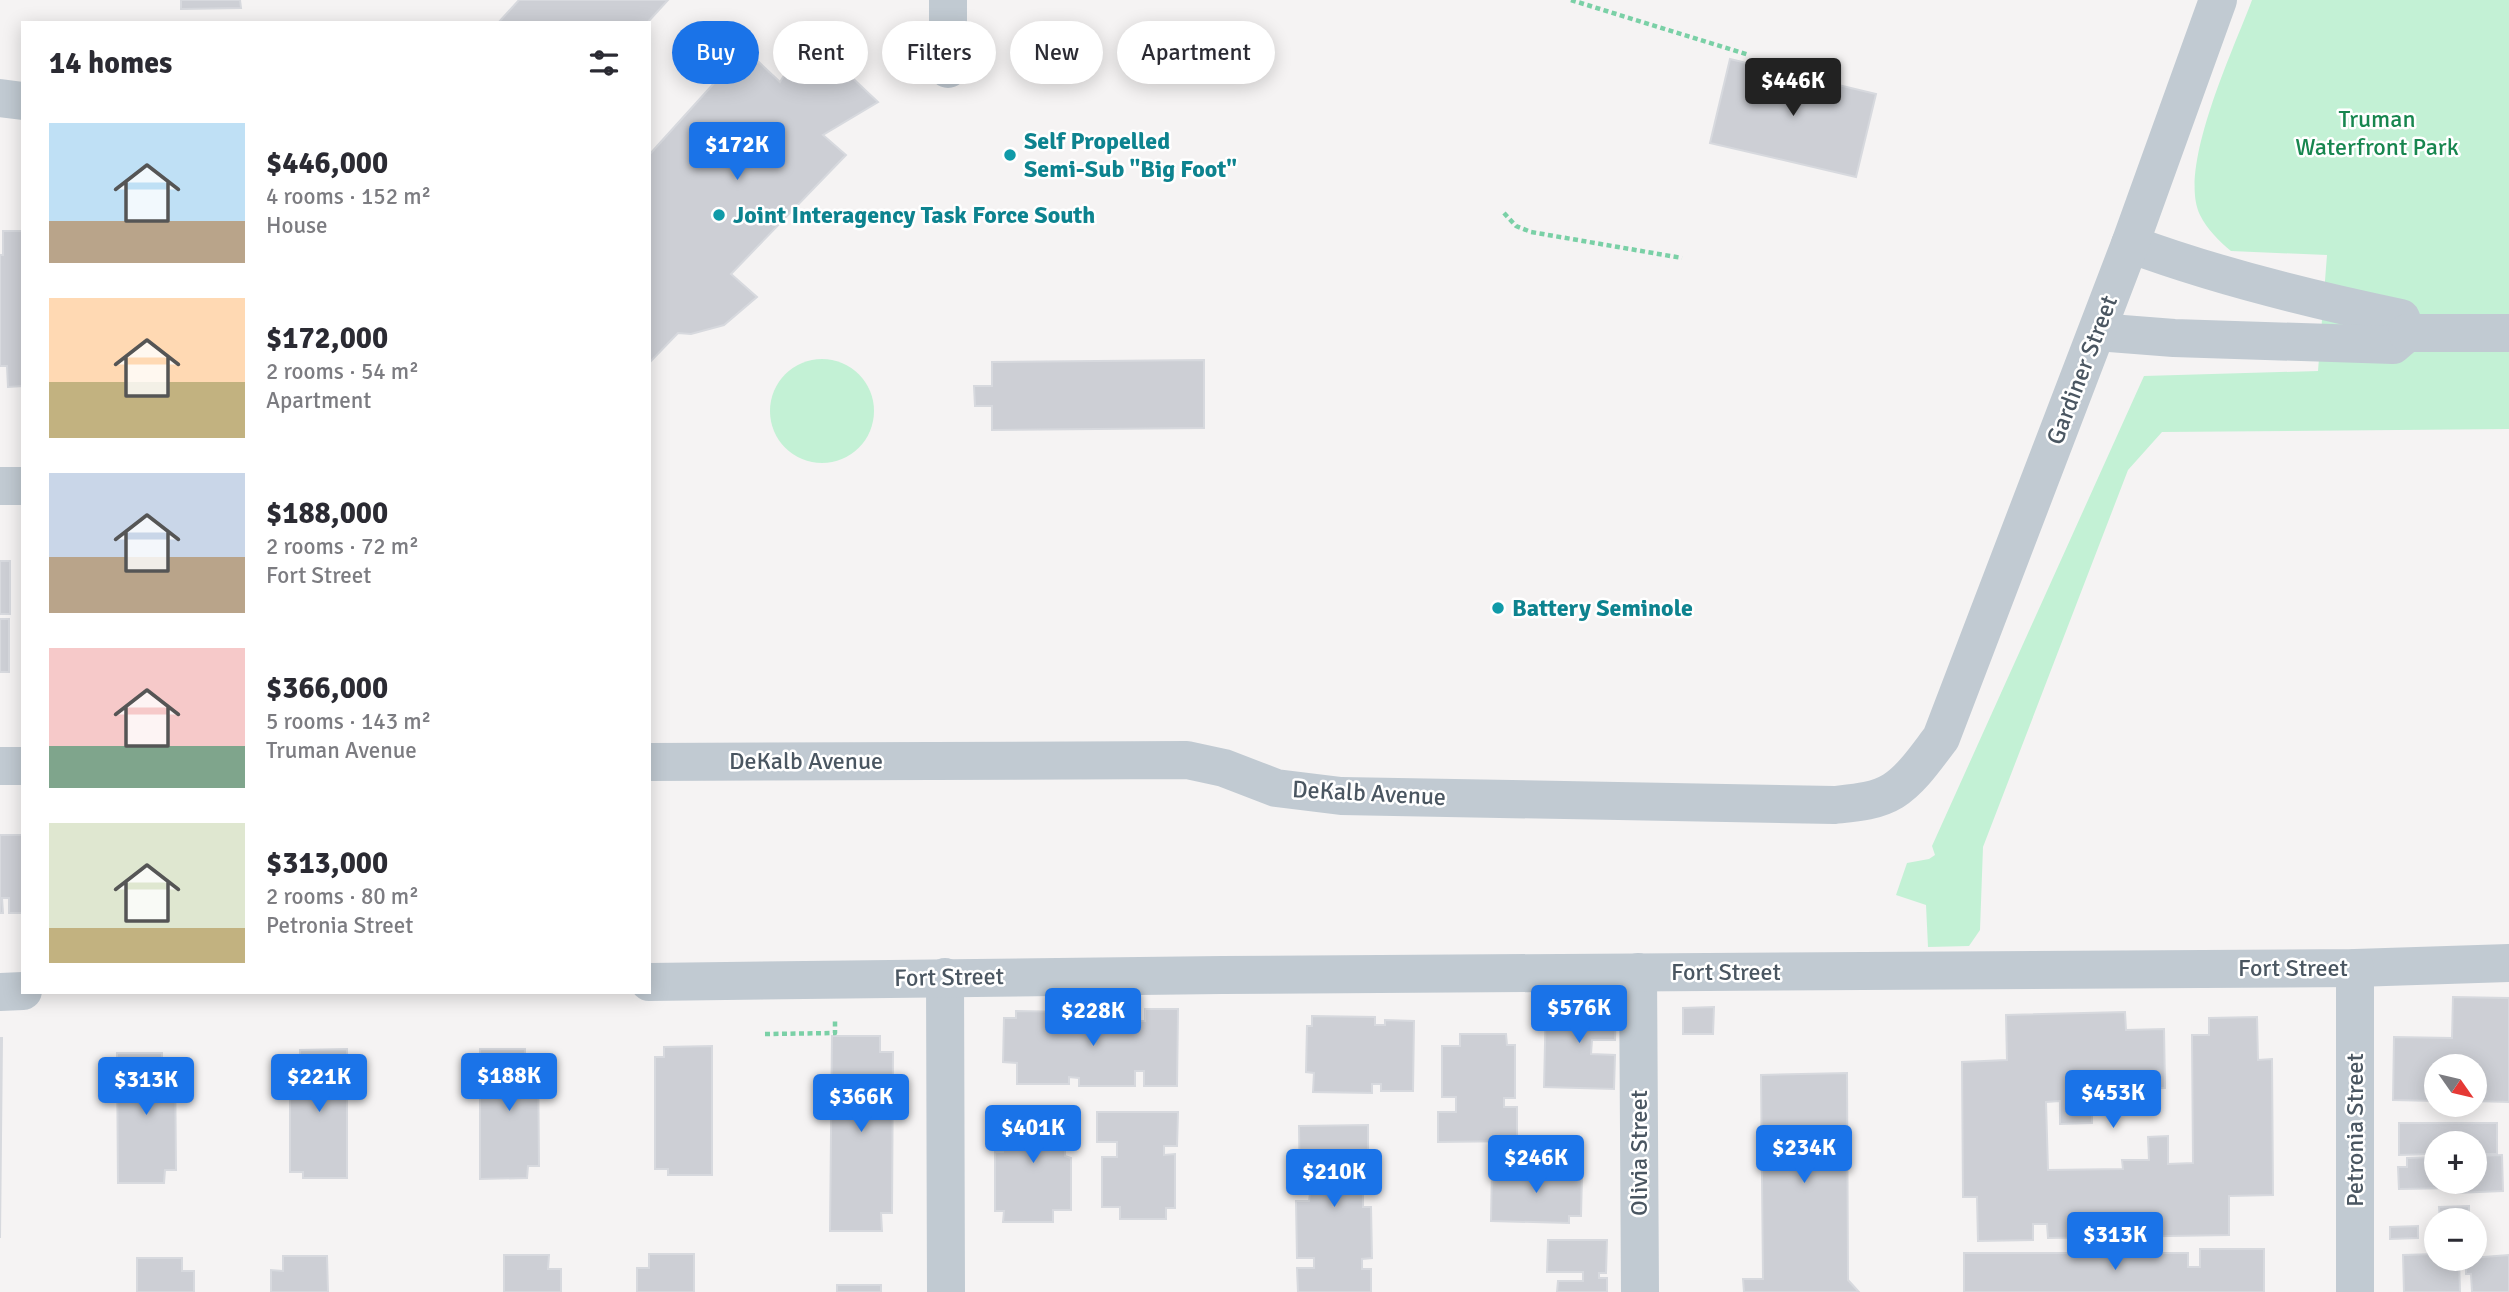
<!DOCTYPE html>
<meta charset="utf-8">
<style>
body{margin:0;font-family:Signika,sans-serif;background:#f2f2f3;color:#2b2b33;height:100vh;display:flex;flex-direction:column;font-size:26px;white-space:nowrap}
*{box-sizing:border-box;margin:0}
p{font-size:23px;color:#7c7c81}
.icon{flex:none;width:38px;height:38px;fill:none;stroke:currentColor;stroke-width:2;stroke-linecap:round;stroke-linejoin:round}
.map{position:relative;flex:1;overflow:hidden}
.drawer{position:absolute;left:21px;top:21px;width:630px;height:973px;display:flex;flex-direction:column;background:#fff;border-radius:0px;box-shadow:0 4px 18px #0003}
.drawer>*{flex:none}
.top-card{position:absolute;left:672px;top:21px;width:665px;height:63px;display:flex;gap:14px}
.needle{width:46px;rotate:124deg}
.buttons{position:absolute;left:2424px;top:1054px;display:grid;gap:14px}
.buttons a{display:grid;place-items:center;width:63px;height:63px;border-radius:50%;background:#fff;box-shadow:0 4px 18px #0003;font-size:35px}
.price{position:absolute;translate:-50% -60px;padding:0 16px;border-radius:7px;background:#1a73e8;color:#fff;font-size:23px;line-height:46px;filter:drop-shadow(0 2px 4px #0008)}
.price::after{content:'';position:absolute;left:50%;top:42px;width:21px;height:16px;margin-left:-10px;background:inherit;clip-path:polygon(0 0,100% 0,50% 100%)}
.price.on{background:#222;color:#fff}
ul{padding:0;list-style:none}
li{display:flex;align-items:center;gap:21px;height:175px;padding:0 28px}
li span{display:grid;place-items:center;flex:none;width:196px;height:140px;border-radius:0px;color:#555}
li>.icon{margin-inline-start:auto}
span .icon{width:84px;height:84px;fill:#fffc;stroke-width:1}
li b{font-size:30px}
h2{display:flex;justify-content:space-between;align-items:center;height:84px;padding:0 28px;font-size:30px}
.chip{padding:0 24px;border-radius:32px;background:#fff;box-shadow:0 4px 18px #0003;font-size:24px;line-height:63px}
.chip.on{background:#1a73e8;color:#fff}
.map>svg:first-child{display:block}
.green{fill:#c3f1d5}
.building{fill:#cdcfd5;stroke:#d7d9de;stroke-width:2}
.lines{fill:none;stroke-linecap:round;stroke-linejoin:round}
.path{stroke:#7ad0a6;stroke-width:4.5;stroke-dasharray:5 3.5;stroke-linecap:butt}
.minor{stroke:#c1cad2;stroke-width:38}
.culture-dot{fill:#0f9aa8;stroke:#fff;stroke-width:2.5}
.labels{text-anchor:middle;stroke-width:5;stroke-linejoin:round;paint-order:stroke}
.park-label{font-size:24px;fill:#17864f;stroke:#fff}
.culture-label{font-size:24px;font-weight:bold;fill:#0d838f;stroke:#fff;text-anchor:start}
.street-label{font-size:24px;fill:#4a5661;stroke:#fff}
</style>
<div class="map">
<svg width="2509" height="1292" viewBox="0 0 2509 1292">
<rect width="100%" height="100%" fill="#f5f3f3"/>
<!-- green -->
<g class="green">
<path d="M 2252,0 L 2509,0 L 2509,429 L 2162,432 L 2128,470 L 1983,847 L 1980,930 L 1969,946 L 1928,947 L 1926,905 L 1896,895 L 1907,863 L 1929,859 L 1935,855 L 1932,846 L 2144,376 L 2318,371 L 2327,255 L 2231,251 C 2219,241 2207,229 2200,215 C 2177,168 2234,49 2252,0 Z"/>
<circle cx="822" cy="411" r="52"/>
</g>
<!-- building -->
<g class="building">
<polygon points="181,0 240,0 241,8 181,9"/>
<polygon points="519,0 668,0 647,23 498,23"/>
<polygon points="808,36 878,102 823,135 846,155 731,274 757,297 724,325 691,334 678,333 649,363 649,155 745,49 780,82"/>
<polygon points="1730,59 1876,94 1856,177 1710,143"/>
<polygon points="3,231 23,231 23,386 8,387 7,366 0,366 0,255 3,255"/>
<polygon points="1204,360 1204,428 992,430 992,406 975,406 974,386 992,386 992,362"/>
<rect x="0" y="561" width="10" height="53"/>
<rect x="0" y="619" width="9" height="53"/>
<polygon points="0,835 23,835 23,913 9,913 9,898 2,898 3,913 0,913"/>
<polygon points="2453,997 2509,998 2509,1102 2474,1101 2474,1066 2436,1066 2436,1101 2393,1100 2394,1037 2452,1038"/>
<polygon points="1546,1001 1616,1003 1615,1040 1592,1040 1591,1054 1615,1055 1614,1089 1544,1087"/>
<polygon points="1714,1007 1713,1034 1683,1034 1683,1008"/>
<polygon points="1145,1009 1178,1009 1177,1086 1144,1086 1144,1071 1135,1071 1135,1086 1079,1086 1079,1078 1069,1077 1069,1084 1017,1084 1017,1063 1003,1062 1004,1018 1016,1018 1016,1011 1070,1012 1070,1022 1084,1023 1084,1013 1132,1013 1132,1021 1145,1021"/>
<polygon points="2125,1012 2126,1030 2164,1029 2165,1088 2158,1088 2159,1099 2092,1101 2092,1123 2060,1124 2060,1101 2046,1102 2048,1170 2123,1169 2122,1160 2149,1160 2148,1137 2168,1136 2168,1164 2193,1163 2192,1035 2209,1035 2209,1018 2257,1017 2258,1060 2272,1059 2273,1195 2229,1196 2229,1235 2048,1238 2047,1224 2033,1224 2033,1240 1978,1241 1977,1197 1963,1197 1962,1062 2007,1060 2006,1015"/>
<polygon points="1312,1016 1375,1017 1375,1025 1385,1025 1385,1020 1414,1021 1413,1091 1381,1091 1381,1084 1372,1084 1372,1093 1313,1092 1314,1073 1306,1072 1307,1026 1312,1026"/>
<polygon points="1460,1034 1506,1034 1507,1045 1515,1045 1515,1098 1504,1098 1504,1107 1517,1107 1517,1141 1438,1142 1438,1112 1456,1112 1456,1097 1442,1097 1442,1046 1460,1046"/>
<polygon points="832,1036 880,1036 880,1052 893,1052 892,1213 881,1213 882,1231 830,1231"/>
<polygon points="0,1038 2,1038 0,1238"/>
<polygon points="712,1046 712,1175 668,1175 668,1169 655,1169 655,1057 664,1057 664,1047"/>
<polygon points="347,1049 347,1178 303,1178 303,1172 290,1172 290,1060 300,1060 300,1050"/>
<polygon points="480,1049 525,1049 525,1054 538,1054 539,1166 528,1166 527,1178 480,1179"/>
<polygon points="117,1053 162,1053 162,1059 175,1058 176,1170 165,1170 164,1183 118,1183"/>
<polygon points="1847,1073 1848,1280 1859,1292 1744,1292 1743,1279 1763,1279 1761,1075"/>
<polygon points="1073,1111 1073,1146 1065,1146 1065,1156 1071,1158 1071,1210 1053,1210 1053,1222 1003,1222 1004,1211 995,1211 995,1152 1003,1152 1003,1147 996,1148 996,1112"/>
<polygon points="1097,1112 1178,1112 1177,1146 1164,1146 1164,1155 1175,1154 1175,1208 1166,1208 1166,1219 1120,1219 1120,1207 1102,1207 1102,1157 1117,1157 1117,1142 1097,1142"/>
<polygon points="2399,1123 2497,1123 2497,1154 2474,1154 2474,1143 2436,1143 2436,1154 2399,1155"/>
<polygon points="1368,1125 1368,1190 1363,1190 1363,1207 1371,1207 1372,1258 1362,1259 1362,1269 1371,1269 1371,1292 1298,1292 1297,1268 1314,1268 1314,1258 1297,1258 1296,1201 1309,1201 1310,1193 1300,1193 1299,1126"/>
<polygon points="2502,1155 2503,1191 2455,1193 2455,1188 2399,1189 2398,1167 2407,1167 2407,1158 2436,1157 2436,1181 2474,1181 2474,1156"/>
<polygon points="1492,1169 1570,1169 1570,1174 1582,1175 1581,1216 1569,1216 1569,1223 1491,1221"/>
<polygon points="2469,1206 2469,1219 2440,1220 2439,1207"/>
<polygon points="2418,1226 2418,1238 2390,1239 2390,1227"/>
<polygon points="1548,1240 1607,1240 1606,1273 1599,1273 1599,1278 1607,1278 1607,1292 1557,1292 1558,1281 1583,1281 1583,1272 1547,1272"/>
<polygon points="2200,1249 2264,1249 2264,1292 1964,1292 1964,1253 2188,1253 2188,1267 2200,1267"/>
<polygon points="649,1254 694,1254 694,1292 637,1292 637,1268 649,1268"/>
<polygon points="2436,1254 2436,1258 2459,1258 2460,1292 2404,1292 2403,1255"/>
<polygon points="504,1255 549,1255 548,1269 561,1269 561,1292 504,1292"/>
<polygon points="2509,1255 2509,1292 2472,1292 2471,1274 2466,1274 2466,1265 2471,1264 2471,1258"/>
<polygon points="283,1256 327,1256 328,1292 271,1292 271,1270 283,1271"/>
<polygon points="137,1258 182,1258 182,1271 194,1271 194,1292 137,1292"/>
<rect x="837" y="1285" width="44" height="7"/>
</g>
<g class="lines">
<!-- path -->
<g class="path">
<polyline points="1571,0 1749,55"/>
<polyline points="1504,213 1516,226 1531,232 1682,258"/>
<polyline points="765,1034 835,1033 835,1019"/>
</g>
<!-- minor -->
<g class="minor">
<polyline points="948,0 948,69"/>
<polyline points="0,98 23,101"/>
<path d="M 2130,244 C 2219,277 2309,299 2401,318 L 2407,333"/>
<polyline points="2097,332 2174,338 2393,345 2407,333"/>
<polyline points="2407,333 2509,333"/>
<polyline points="0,486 23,486"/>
<path d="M 649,762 L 1187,760 L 1224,768 L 1276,788 L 1341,796 L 1834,805 C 1853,803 1875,802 1893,791 C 1912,779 1927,756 1941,738 L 2130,244 L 2218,0"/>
<polyline points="0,766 23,766"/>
<polyline points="1638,972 1640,1292"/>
<polyline points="945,977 946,1292"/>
<polyline points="649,982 1222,975 2355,968 2509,963"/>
<polyline points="0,992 23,991"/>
<polyline points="2355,1292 2355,968"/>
</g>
</g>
<!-- markers -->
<g class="culture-dot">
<circle cx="1010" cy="155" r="7"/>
<circle cx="719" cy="215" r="7"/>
<circle cx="1498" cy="608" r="7"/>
</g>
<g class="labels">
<!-- park labels -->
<g class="park-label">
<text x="2377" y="127">Truman<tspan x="2377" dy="28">Waterfront Park</tspan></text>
</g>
<!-- culture labels -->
<g class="culture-label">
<text x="1024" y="149">Self Propelled<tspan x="1024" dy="28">Semi-Sub "Big Foot"</tspan></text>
<text x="733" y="223">Joint Interagency Task Force South</text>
<text x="1512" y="616">Battery Seminole</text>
</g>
<!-- street labels -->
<g class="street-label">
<text transform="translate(2082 370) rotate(-69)" y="8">Gardiner Street</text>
<text x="806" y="769">DeKalb Avenue</text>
<text transform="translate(1369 793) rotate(3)" y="8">DeKalb Avenue</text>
<text x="2293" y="976">Fort Street</text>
<text x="1726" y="980">Fort Street</text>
<text transform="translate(949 977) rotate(-1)" y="8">Fort Street</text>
<text transform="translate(2355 1130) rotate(-90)" y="8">Petronia Street</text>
<text transform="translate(1639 1153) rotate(-90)" y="8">Olivia Street</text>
</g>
</g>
</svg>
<div class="buttons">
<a><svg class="needle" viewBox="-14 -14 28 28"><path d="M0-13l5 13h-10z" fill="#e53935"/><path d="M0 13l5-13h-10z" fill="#7c7c81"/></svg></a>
<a>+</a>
<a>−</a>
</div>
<b class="price on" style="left:1793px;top:118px">$446K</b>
<b class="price" style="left:737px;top:182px">$172K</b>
<b class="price" style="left:1579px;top:1045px">$576K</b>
<b class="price" style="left:1093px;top:1048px">$228K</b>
<b class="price" style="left:509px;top:1113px">$188K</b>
<b class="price" style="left:319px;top:1114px">$221K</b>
<b class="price" style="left:146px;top:1117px">$313K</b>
<b class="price" style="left:2113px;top:1130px">$453K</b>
<b class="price" style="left:861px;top:1134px">$366K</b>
<b class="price" style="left:1033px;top:1165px">$401K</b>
<b class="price" style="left:1804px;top:1185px">$234K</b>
<b class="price" style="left:1536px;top:1195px">$246K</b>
<b class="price" style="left:1334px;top:1209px">$210K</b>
<b class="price" style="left:2115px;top:1272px">$313K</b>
<div class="top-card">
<a class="chip on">Buy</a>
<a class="chip">Rent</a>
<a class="chip">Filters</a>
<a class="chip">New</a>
<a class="chip">Apartment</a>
</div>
<section class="drawer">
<h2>14 homes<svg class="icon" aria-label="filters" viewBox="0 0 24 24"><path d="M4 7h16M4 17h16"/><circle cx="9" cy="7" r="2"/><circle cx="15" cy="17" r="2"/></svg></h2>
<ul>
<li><span style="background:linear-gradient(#bfe0f5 70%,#b9a48a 0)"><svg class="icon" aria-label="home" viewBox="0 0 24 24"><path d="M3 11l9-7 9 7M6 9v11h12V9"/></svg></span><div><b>$446,000</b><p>4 rooms · 152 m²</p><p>House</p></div></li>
<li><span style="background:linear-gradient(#ffd9b3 60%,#c2b280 0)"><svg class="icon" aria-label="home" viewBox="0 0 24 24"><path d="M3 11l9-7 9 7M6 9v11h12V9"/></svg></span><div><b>$172,000</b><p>2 rooms · 54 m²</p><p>Apartment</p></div></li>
<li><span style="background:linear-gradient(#c9d6e8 60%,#b9a48a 0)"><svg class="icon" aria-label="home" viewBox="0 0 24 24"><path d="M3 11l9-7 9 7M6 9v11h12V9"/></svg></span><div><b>$188,000</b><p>2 rooms · 72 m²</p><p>Fort Street</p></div></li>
<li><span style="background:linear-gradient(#f6c9c9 70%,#7fa58c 0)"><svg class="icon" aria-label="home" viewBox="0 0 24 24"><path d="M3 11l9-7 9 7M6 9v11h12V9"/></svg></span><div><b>$366,000</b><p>5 rooms · 143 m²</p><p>Truman Avenue</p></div></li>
<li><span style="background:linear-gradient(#dfe7d0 75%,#c2b280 0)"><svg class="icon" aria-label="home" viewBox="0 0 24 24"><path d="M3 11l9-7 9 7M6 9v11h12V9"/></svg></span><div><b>$313,000</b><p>2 rooms · 80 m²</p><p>Petronia Street</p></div></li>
</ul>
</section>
</div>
